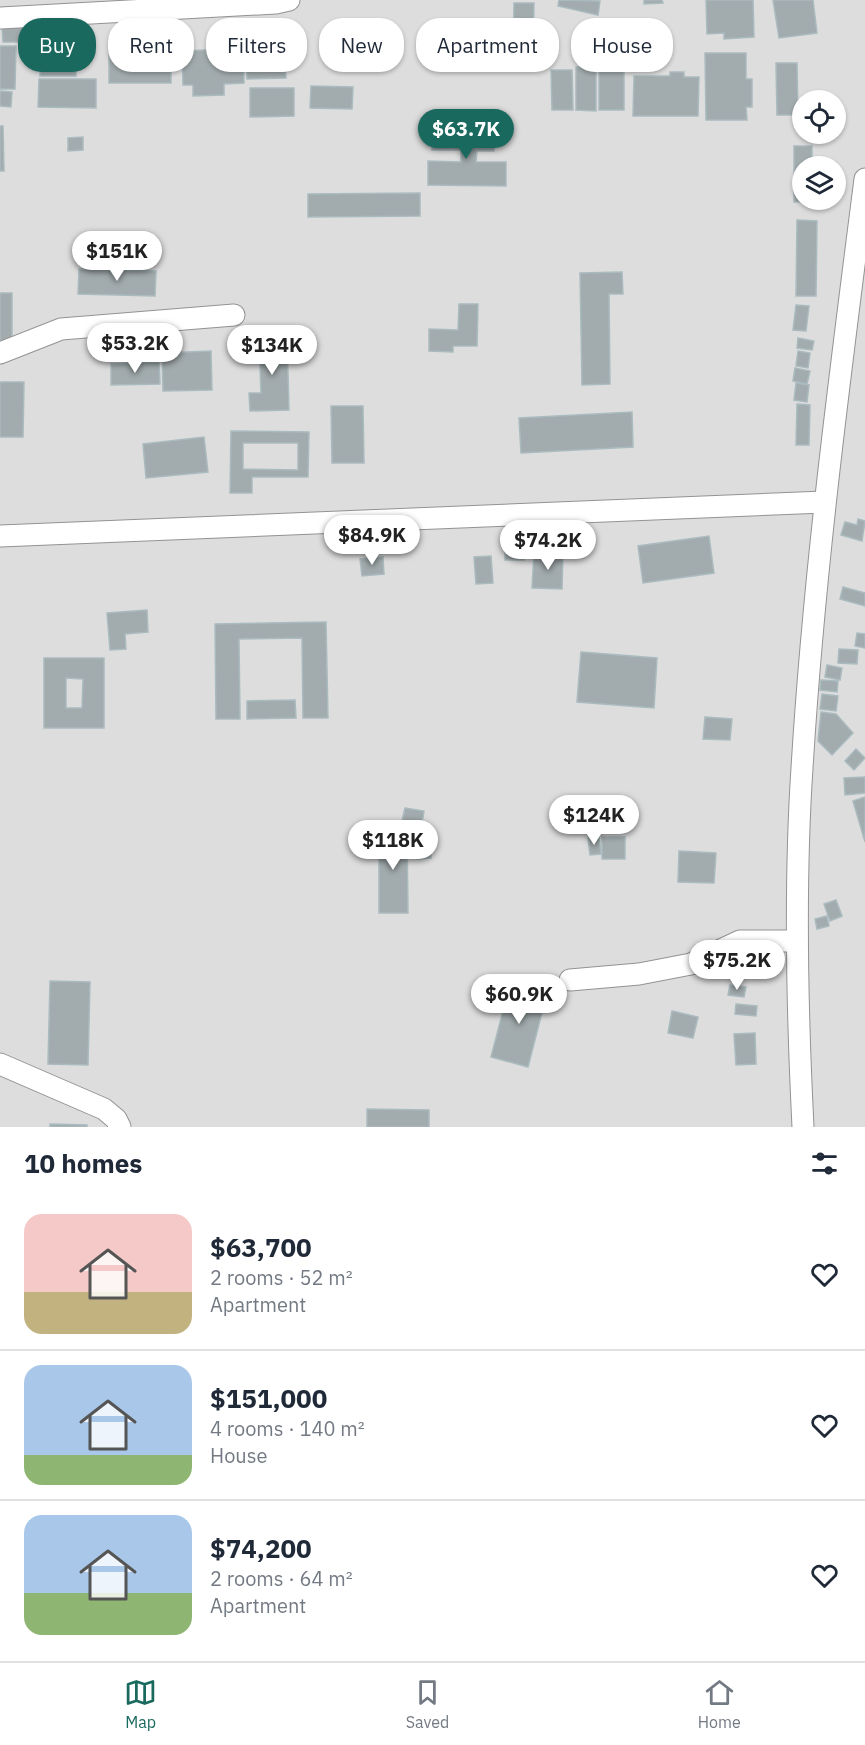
<!DOCTYPE html>
<meta charset="utf-8">
<style>
body{margin:0;font-family:"IBM Plex Sans",sans-serif;background:#f2f2f3;color:#1f2937;height:100vh;display:flex;flex-direction:column;font-size:22px;white-space:nowrap}
*{box-sizing:border-box;margin:0}
p{font-size:20px;color:#747a83}
.icon{flex:none;width:33px;height:33px;fill:none;stroke:currentColor;stroke-width:2;stroke-linecap:round;stroke-linejoin:round}
.map{position:relative;height:1127px;overflow:hidden}
.side{display:flex;flex-direction:column;background:#fff;flex:1}
.side>*{flex:none}
.top-card{position:absolute;left:18px;top:18px;width:830px;height:54px;display:flex;gap:12px}
.tools{position:absolute;left:792px;top:90px;display:grid;gap:12px}
.tools a{display:grid;place-items:center;width:54px;height:54px;border-radius:50%;background:#fff;box-shadow:0 2px 4px #0004;font-size:30px}
.price{position:absolute;translate:-50% -51px;padding:0 14px;border-radius:21px;background:#fff;color:#222;font-size:20px;line-height:39px;filter:drop-shadow(0 2px 3px #0008)}
.price::after{content:'';position:absolute;left:50%;top:36px;width:18px;height:14px;margin-left:-9px;background:inherit;clip-path:polygon(0 0,100% 0,50% 100%)}
.price.selected{background:#1a695f;color:#fff}
ul{padding:0;list-style:none}
li{display:flex;align-items:center;gap:18px;height:150px;padding:0 24px}
li+li{border-top:2px solid #e0e1e3}
li span{display:grid;place-items:center;flex:none;width:168px;height:120px;border-radius:18px;color:#555}
li>.icon{margin-inline-start:auto}
span .icon{width:72px;height:72px;fill:#fffc;stroke-width:1}
li b{font-size:26px}
h2{display:flex;justify-content:space-between;align-items:center;height:72px;padding:0 24px;font-size:26px}
.pill{padding:0 21px;border-radius:24px;background:#fff;box-shadow:0 2px 4px #0004;font-size:21px;line-height:54px}
.pill.selected{background:#1a695f;color:#fff}
.menu{display:flex;justify-content:space-around;align-items:center;height:84px;border-top:2px solid #e0e1e3;background:#fff;font-size:16px;color:#747a83}
.menu a{display:grid;justify-items:center;gap:3px}
.menu .selected{color:#1a695f}
.map>svg:first-child{display:block}
.residential{fill:#dcdddc;fill-rule:evenodd}
.building{fill:#a2abad;stroke:#aabbbf;stroke-width:1.5;fill-rule:evenodd}
.lines{fill:none;stroke-linecap:round;stroke-linejoin:round}
.minor-casing{stroke:#939393;stroke-width:23}
.minor{stroke:#fff;stroke-width:21}
</style>
<div class="map">
<svg width="865" height="1127" viewBox="0 0 865 1127">
<rect width="100%" height="100%" fill="#e6ebee"/>
<!-- residential -->
<path class="residential" d="M 0,0 L 865,0 L 865,1127 L 0,1127 ZM 802,100 L 836,100 L 836,134 L 802,134 ZM 802,166 L 836,166 L 836,200 L 802,200 Z"/>
<!-- building -->
<g class="building">
<polygon points="559,0 600,1 598,15 558,6"/>
<polygon points="644,0 662,0 663,3 644,4"/>
<polygon points="706,0 753,0 754,37 724,39 724,33 707,34"/>
<polygon points="773,0 813,0 817,33 779,38"/>
<polygon points="514,3 534,3 533,62 513,62"/>
<polygon points="24,26 25,42 3,42 2,27"/>
<polygon points="243,32 244,83 224,84 224,95 193,96 193,85 183,85 182,51 230,49 230,33"/>
<rect x="109" y="39" width="62" height="44"/>
<polygon points="0,46 16,46 15,89 0,89"/>
<polygon points="285,53 286,78 247,79 246,54"/>
<polygon points="705,53 746,53 746,79 752,79 752,107 746,107 747,120 706,120"/>
<polygon points="41,56 76,57 76,76 40,76"/>
<polygon points="776,63 797,63 798,115 777,115"/>
<polygon points="576,67 596,67 596,111 576,110"/>
<rect x="599" y="69" width="25" height="41"/>
<polygon points="551,70 572,70 573,110 552,110"/>
<polygon points="670,72 684,72 684,77 699,77 698,116 633,116 634,76 670,76"/>
<polygon points="39,79 96,79 96,108 38,107"/>
<polygon points="311,86 353,87 352,109 310,108"/>
<polygon points="250,88 294,88 294,116 250,117"/>
<polygon points="0,91 12,92 11,107 0,106"/>
<polygon points="0,126 3,126 4,171 0,171"/>
<polygon points="432,130 495,131 494,151 477,151 476,162 506,162 506,186 428,185 428,161 461,162 461,150 432,150"/>
<polygon points="83,137 83,150 68,151 68,138"/>
<polygon points="794,146 812,146 812,166 802,166 802,200 812,202 794,202"/>
<polygon points="420,193 420,216 308,217 308,194"/>
<polygon points="797,220 817,221 816,296 796,296"/>
<polygon points="79,269 156,271 155,296 78,294"/>
<polygon points="622,272 623,294 609,294 610,384 582,385 580,273"/>
<rect x="0" y="293" width="12" height="53"/>
<polygon points="459,304 478,304 477,346 453,346 453,352 429,351 429,329 458,330"/>
<polygon points="796,305 809,306 806,331 793,330"/>
<polygon points="259,337 287,337 289,410 250,411 249,393 261,393"/>
<polygon points="798,338 814,341 812,350 797,348"/>
<polygon points="211,351 212,390 163,391 162,353"/>
<polygon points="798,351 810,353 808,368 796,366"/>
<polygon points="159,362 160,384 111,385 111,364"/>
<polygon points="795,368 810,371 807,384 793,381"/>
<polygon points="0,382 24,382 23,437 0,437"/>
<polygon points="796,383 809,385 807,402 794,400"/>
<polygon points="797,404 810,405 809,445 796,445"/>
<polygon points="331,406 363,406 364,463 332,463"/>
<polygon points="632,412 633,447 521,453 519,418"/>
<path d="M 231,431 L 309,432 L 308,477 L 252,477 L 252,493 L 230,493 ZM 243,443 L 298,443 L 298,470 L 243,469 Z"/>
<polygon points="204,437 208,472 146,478 143,444"/>
<polygon points="858,519 865,521 862,541 841,535 845,522 857,525"/>
<rect x="505" y="520" width="19" height="40"/>
<polygon points="709,536 714,573 643,583 638,546"/>
<polygon points="534,552 563,553 562,589 532,588"/>
<polygon points="491,556 493,583 476,584 474,557"/>
<polygon points="383,557 384,574 362,576 360,559"/>
<polygon points="843,587 865,593 865,606 840,599"/>
<polygon points="147,610 148,632 125,634 126,649 110,650 107,613"/>
<polygon points="326,622 328,718 303,718 302,638 239,639 240,719 216,719 215,624"/>
<polygon points="857,633 865,634 865,648 855,646"/>
<polygon points="839,649 858,650 857,664 838,663"/>
<polygon points="581,652 657,658 654,708 577,702"/>
<path d="M 44,658 L 104,658 L 104,728 L 44,728 ZM 66,678 L 83,679 L 82,708 L 66,708 Z"/>
<polygon points="827,665 842,668 840,680 825,677"/>
<polygon points="821,680 838,681 837,692 820,690"/>
<polygon points="822,694 838,696 836,711 820,709"/>
<polygon points="295,700 296,718 247,719 247,701"/>
<polygon points="821,712 836,714 853,733 832,755 818,741"/>
<polygon points="705,717 732,719 730,740 703,739"/>
<polygon points="856,749 865,758 854,770 845,761"/>
<polygon points="865,777 865,793 845,795 844,778"/>
<polygon points="865,797 865,842 853,801"/>
<polygon points="405,808 424,811 422,824 402,821"/>
<polygon points="379,829 407,829 408,913 379,913"/>
<polygon points="417,829 431,829 431,858 417,859"/>
<polygon points="599,837 601,854 590,855 588,838"/>
<rect x="602" y="837" width="23" height="22"/>
<polygon points="679,851 716,853 714,883 678,882"/>
<polygon points="836,900 842,916 830,921 824,904"/>
<polygon points="827,916 829,926 817,929 815,919"/>
<polygon points="764,961 765,974 743,976 742,963"/>
<polygon points="50,981 90,982 88,1065 48,1064"/>
<polygon points="510,984 547,993 528,1067 491,1057"/>
<polygon points="730,985 746,987 744,997 728,995"/>
<polygon points="482,989 498,991 495,1008 479,1006"/>
<polygon points="736,1004 757,1006 756,1016 735,1014"/>
<polygon points="672,1011 698,1017 693,1038 668,1033"/>
<polygon points="755,1033 756,1064 736,1065 734,1034"/>
<polygon points="367,1109 429,1110 429,1127 367,1127"/>
<polygon points="50,1124 87,1125 87,1127 50,1127"/>
</g>
<g class="lines">
<!-- minor casing -->
<g class="minor-casing">
<g id="minor">
<polyline points="0,18 276,3 289,0"/>
<polyline points="0,353 61,329 234,315"/>
<polyline points="0,536 824,502"/>
<polyline points="570,980 639,974 691,964 740,941 797,941"/>
<polyline points="0,1064 104,1109 116,1119 120,1127"/>
<path d="M 803,1127 C 797,1008 794,888 802,768 C 814,571 840,375 865,179"/>
</g>
</g>
<!-- minor -->
<use href="#minor" class="minor"/>
</g>
</svg>
<div class="tools">
<a><svg class="icon" aria-label="locate" viewBox="0 0 24 24"><circle cx="12" cy="12" r="6"/><path d="M12 2v4M12 18v4M2 12h4M18 12h4"/></svg></a>
<a><svg class="icon" aria-label="layers" viewBox="0 0 24 24"><path d="M12 4l9 5-9 5-9-5zM3 14l9 5 9-5"/></svg></a>
</div>
<b class="price selected" style="left:466px;top:160px">$63.7K</b>
<b class="price" style="left:117px;top:282px">$151K</b>
<b class="price" style="left:135px;top:374px">$53.2K</b>
<b class="price" style="left:272px;top:376px">$134K</b>
<b class="price" style="left:372px;top:566px">$84.9K</b>
<b class="price" style="left:548px;top:571px">$74.2K</b>
<b class="price" style="left:594px;top:846px">$124K</b>
<b class="price" style="left:393px;top:871px">$118K</b>
<b class="price" style="left:737px;top:991px">$75.2K</b>
<b class="price" style="left:519px;top:1025px">$60.9K</b>
<div class="top-card">
<a class="pill selected">Buy</a>
<a class="pill">Rent</a>
<a class="pill">Filters</a>
<a class="pill">New</a>
<a class="pill">Apartment</a>
<a class="pill">House</a>
</div>
</div>
<section class="side">
<h2>10 homes<svg class="icon" aria-label="filters" viewBox="0 0 24 24"><path d="M4 7h16M4 17h16"/><circle cx="9" cy="7" r="2"/><circle cx="15" cy="17" r="2"/></svg></h2>
<ul>
<li><span style="background:linear-gradient(#f6c9c9 65%,#c2b280 0)"><svg class="icon" aria-label="home" viewBox="0 0 24 24"><path d="M3 11l9-7 9 7M6 9v11h12V9"/></svg></span><div><b>$63,700</b><p>2 rooms · 52 m²</p><p>Apartment</p></div><svg class="icon" aria-label="heart" viewBox="0 0 24 24"><path d="M12 20l-8-8c-3-5 5-10 8-4 3-6 11-1 8 4z"/></svg></li>
<li><span style="background:linear-gradient(#a9c7e8 75%,#8fb573 0)"><svg class="icon" aria-label="home" viewBox="0 0 24 24"><path d="M3 11l9-7 9 7M6 9v11h12V9"/></svg></span><div><b>$151,000</b><p>4 rooms · 140 m²</p><p>House</p></div><svg class="icon" aria-label="heart" viewBox="0 0 24 24"><path d="M12 20l-8-8c-3-5 5-10 8-4 3-6 11-1 8 4z"/></svg></li>
<li><span style="background:linear-gradient(#a9c7e8 65%,#8fb573 0)"><svg class="icon" aria-label="home" viewBox="0 0 24 24"><path d="M3 11l9-7 9 7M6 9v11h12V9"/></svg></span><div><b>$74,200</b><p>2 rooms · 64 m²</p><p>Apartment</p></div><svg class="icon" aria-label="heart" viewBox="0 0 24 24"><path d="M12 20l-8-8c-3-5 5-10 8-4 3-6 11-1 8 4z"/></svg></li>
</ul>
</section>
<nav class="menu">
<a class="selected"><svg class="icon" aria-label="map" viewBox="0 0 24 24"><path d="M3 6l6-2 6 2 6-2v14l-6 2-6-2-6 2zM9 4v14M15 6v14"/></svg>Map</a>
<a><svg class="icon" aria-label="saved" viewBox="0 0 24 24"><path d="M7 4h10v16l-5-4-5 4z"/></svg>Saved</a>
<a><svg class="icon" aria-label="home" viewBox="0 0 24 24"><path d="M3 11l9-7 9 7M6 9v11h12V9"/></svg>Home</a>
</nav>
